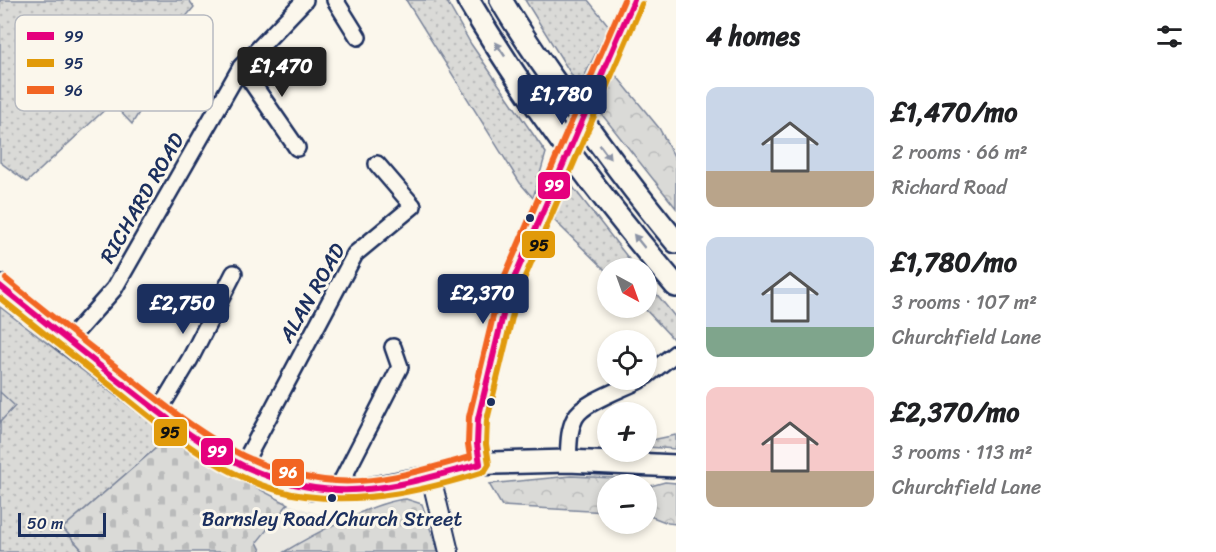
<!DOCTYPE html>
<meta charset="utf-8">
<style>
body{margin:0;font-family:Sriracha,sans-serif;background:#f6f6f6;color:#202124;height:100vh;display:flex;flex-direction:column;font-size:22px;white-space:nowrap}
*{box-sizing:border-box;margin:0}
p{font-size:20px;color:#757577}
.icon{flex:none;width:33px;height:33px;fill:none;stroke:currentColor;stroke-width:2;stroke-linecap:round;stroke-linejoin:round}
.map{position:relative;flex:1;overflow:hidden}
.details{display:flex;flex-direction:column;background:#fff;width:540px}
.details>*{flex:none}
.needle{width:39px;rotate:139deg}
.buttons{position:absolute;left:597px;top:258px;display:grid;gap:12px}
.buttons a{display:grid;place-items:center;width:60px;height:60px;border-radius:50%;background:#fff;box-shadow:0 3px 9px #0003;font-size:30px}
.scale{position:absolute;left:18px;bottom:15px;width:88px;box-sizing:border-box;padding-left:6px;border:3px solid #1b2f5e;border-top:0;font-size:16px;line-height:21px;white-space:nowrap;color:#1b2f5e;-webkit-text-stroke:4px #fbf7ec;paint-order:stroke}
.price{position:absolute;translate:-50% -51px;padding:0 14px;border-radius:6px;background:#1b2f5e;color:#fff;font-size:20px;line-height:39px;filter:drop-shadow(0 2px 3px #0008)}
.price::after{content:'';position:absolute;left:50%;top:36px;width:18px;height:14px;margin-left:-9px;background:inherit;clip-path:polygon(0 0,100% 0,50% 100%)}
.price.selected{background:#222;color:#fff}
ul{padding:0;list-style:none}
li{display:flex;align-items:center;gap:18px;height:150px;padding:0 30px}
li span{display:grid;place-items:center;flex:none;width:168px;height:120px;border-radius:12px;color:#555}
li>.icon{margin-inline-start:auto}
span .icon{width:72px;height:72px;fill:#fffc;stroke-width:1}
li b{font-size:26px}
h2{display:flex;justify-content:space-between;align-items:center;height:72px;padding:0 30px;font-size:26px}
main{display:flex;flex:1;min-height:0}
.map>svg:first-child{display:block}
.built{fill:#eae8e2}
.green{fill:url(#green-dots);stroke:#7a849a;stroke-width:1.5}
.forest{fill:url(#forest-crowns);stroke:#7a849a;stroke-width:1.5}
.cemetery{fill:url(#cemetery-stones);stroke:#7a849a;stroke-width:1.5}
.pitch{fill:#dadad7;stroke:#7a849a;stroke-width:1.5}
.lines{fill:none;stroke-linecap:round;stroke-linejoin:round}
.minor-casing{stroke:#1b2f5e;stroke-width:20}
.major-casing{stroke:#1b2f5e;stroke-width:22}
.highway-casing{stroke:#1b2f5e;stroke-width:26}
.minor{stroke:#fbf7ec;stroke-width:15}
.major{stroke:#fbf7ec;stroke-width:18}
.highway{stroke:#fbf7ec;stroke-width:21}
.minor-bridge-casing{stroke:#1b2f5e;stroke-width:20;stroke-linecap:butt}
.minor-bridge{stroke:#fbf7ec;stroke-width:15}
.bus-1-casing{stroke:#fbf7ec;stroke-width:10}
.bus-2-casing{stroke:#fbf7ec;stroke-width:10}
.bus-3-casing{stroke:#fbf7ec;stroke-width:10}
.bus-1{stroke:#e5007d;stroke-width:6}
.bus-2{stroke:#e19a09;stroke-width:6}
.bus-3{stroke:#f26522;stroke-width:6}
.oneway{fill:#8b93a5}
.bus-dot{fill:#1b2f5e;stroke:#fbf7ec;stroke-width:2}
.labels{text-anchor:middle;stroke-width:6;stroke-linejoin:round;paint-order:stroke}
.bus-label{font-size:20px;fill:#1b2f5e;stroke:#fbf7ec}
.street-label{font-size:21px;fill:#1b2f5e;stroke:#fbf7ec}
.key{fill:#fbf7ec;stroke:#b8bbc1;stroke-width:1.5}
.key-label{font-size:16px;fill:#1b2f5e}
.line-badge{stroke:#fbf7ec;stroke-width:2}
.badge-label{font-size:16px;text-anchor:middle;font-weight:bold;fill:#fff}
.pale-badge-label{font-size:16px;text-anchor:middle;font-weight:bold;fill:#111}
</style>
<main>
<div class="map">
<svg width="676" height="552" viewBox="0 0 676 552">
<defs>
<pattern id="green-dots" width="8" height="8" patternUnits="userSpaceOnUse" patternTransform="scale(1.5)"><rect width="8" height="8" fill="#dadad7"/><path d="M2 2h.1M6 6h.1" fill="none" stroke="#babbbb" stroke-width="1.8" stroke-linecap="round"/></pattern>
<pattern id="forest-crowns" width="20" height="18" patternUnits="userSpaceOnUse" patternTransform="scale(1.5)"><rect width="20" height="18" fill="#dadad7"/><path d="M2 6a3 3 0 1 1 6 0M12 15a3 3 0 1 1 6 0" fill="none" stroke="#babbbb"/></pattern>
<pattern id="cemetery-stones" width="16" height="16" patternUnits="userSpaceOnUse" patternTransform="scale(1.5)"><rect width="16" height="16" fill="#dadad7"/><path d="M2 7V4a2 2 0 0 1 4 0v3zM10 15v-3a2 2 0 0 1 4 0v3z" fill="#babbbb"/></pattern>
</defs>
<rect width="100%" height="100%" fill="#fbf7ec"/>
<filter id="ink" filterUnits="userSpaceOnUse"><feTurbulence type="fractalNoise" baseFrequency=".0167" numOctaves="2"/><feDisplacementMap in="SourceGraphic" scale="12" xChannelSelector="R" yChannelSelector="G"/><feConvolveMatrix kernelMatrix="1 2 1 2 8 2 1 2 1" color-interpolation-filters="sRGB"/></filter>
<g filter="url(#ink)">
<!-- built -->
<polygon class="built" points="288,504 325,516 351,518 284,552 262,552 257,542"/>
<!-- green -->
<g class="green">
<polygon points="0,0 189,0 194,7 169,37 179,47 132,124 112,103 27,182 0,162"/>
<polygon points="406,0 446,0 471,44 546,153 533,198 520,183"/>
<polygon points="525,0 588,0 609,26 579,87"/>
<polygon points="569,182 636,268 608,268 607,272 554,220"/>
<polygon points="647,282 676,318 676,342 644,308 646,308"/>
<polygon points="0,307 169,437 63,528 84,552 0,552"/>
<polygon points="676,435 676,449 647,447 647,441"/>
</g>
<!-- forest -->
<g class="forest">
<polygon points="615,74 659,128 676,160 676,208 599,111"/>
<polygon points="571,476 635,479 642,484 608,484 607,512 502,506 489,484"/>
<polygon points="665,482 676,483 676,524 668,523 647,515 647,487"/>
</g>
<!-- cemetery -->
<g class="cemetery">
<polygon points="169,437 203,460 288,504 257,542 262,552 84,552 63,528"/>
<path d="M 406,499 L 422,504 L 438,552 L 284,552 C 312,535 375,501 406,499 Z"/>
</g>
<!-- pitch -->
<polygon class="pitch" points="0,392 15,406 0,422"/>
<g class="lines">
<!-- minor casing -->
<g class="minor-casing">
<g id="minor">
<polyline points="335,0 358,37"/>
<polyline points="241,67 297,148"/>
<polyline points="605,69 634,0"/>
<polyline points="67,342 114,289 241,67 305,0"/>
<polyline points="646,376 676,353"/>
<polyline points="158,412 190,359 234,273"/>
<path d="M 568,461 C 569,447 568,431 575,418 C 583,402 623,389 640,380"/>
<polyline points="480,464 477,444 478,419 491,359 509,290 548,196"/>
<polyline points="242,467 355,254 413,206 377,164"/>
<polyline points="337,490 400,367 393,347"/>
</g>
</g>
<!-- major casing -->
<g class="major-casing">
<polyline id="major" points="431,477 449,552"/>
</g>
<!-- highway casing -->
<g class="highway-casing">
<g id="highway">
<path d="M 468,0 C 528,101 600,197 676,286"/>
<path d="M 501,0 C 519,32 541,62 562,92 C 599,143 636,194 676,242"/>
<polyline points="0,286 67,342 201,444 242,467 285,481 313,489 368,489 431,477 480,464 494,463 568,461 676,466"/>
</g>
</g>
<!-- minor -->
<use href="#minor" class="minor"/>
<!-- major -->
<use href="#major" class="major"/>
<!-- highway -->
<use href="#highway" class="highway"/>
<!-- minor-bridge casing -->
<g class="minor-bridge-casing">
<polyline id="minor-bridge" points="548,196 605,69"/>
</g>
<!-- minor-bridge -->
<use href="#minor-bridge" class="minor-bridge"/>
<!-- bus-1 casing -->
<g class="bus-1-casing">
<g id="bus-1">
<path d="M 0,286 C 38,317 76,347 114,377 C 181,429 248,487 337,490 C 385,492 434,476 480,464"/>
<polyline points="480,464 477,444 478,419 509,290 634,0"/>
</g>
</g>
<!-- bus-2 casing -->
<g class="bus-2-casing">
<path id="bus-2" d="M 0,298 C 36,327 73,356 110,385 C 167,431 230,486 305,496 C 366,504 426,490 484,472 L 489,464 L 486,444 L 487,420 L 518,293 L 642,4"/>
</g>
<!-- bus-3 casing -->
<g class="bus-3-casing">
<path id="bus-3" d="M 6,279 C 43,310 82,340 120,370 C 186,422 247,475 335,481 C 381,484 427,469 470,457 L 468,444 L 469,417 L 500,287 L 624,0"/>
</g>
<!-- bus-1 -->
<use href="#bus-1" class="bus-1"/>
<!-- bus-2 -->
<use href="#bus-2" class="bus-2"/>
<!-- bus-3 -->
<use href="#bus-3" class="bus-3"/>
</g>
<!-- one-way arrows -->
<defs><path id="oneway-solid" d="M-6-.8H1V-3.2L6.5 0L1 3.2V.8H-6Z" transform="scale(1.5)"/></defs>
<g class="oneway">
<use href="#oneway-solid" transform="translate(500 49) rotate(-124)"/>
<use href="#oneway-solid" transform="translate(605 152) rotate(53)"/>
<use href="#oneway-solid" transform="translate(639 241) rotate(-129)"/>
</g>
</g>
<!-- markers -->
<g class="bus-dot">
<circle cx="530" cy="218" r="5"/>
<circle cx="491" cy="402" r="5"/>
<circle cx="332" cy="498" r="5"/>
</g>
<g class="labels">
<!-- bus labels -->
<g class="bus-label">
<text x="332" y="526">Barnsley Road/Church Street</text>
</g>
<!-- street labels -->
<g class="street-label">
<text transform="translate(142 198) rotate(-60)" y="7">RICHARD ROAD</text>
<text transform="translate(312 293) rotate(-60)" y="7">ALAN ROAD</text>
</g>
</g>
<!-- legend -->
<rect x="15" y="15" width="198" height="96" rx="9" class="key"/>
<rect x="27" y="32" width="27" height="8" fill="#e5007d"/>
<rect x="27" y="59" width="27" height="8" fill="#e19a09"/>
<rect x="27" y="86" width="27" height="8" fill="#f26522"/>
<g class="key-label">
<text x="64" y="42">99</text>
<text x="64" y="69">95</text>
<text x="64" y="96">96</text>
</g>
<g class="line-badge">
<rect x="537" y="171" width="34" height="29" rx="6" fill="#e5007d"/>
<rect x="521" y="230" width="35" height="29" rx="6" fill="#e19a09"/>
<rect x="153" y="418" width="35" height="29" rx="6" fill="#e19a09"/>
<rect x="200" y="437" width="34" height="29" rx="6" fill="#e5007d"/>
<rect x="271" y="458" width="34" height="29" rx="6" fill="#f26522"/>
</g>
<g class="badge-label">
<text x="554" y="191">99</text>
<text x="217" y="457">99</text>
<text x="288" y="478">96</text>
</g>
<g class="pale-badge-label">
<text x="539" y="251">95</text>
<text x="170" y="438">95</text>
</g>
</svg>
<div class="buttons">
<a><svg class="needle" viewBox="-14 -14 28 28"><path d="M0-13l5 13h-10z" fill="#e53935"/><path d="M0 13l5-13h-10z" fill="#757577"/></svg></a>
<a><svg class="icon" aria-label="locate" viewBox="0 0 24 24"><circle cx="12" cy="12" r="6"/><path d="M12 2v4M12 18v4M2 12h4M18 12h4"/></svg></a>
<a>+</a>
<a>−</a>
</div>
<div class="scale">50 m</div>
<b class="price selected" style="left:282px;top:98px">£1,470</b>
<b class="price" style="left:562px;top:126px">£1,780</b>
<b class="price" style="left:483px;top:325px">£2,370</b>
<b class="price" style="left:183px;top:335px">£2,750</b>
</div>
<section class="details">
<h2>4 homes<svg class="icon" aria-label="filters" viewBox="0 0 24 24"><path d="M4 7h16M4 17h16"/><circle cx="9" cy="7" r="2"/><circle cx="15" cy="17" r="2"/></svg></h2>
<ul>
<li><span style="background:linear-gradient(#c9d6e8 70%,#b9a48a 0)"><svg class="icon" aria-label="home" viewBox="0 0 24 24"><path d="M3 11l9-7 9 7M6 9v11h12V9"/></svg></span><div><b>£1,470/mo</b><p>2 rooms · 66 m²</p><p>Richard Road</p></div></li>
<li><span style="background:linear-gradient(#c9d6e8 75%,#7fa58c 0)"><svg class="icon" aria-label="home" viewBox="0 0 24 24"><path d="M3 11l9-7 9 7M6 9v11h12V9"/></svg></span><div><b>£1,780/mo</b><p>3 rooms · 107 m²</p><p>Churchfield Lane</p></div></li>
<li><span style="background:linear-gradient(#f6c9c9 70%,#b9a48a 0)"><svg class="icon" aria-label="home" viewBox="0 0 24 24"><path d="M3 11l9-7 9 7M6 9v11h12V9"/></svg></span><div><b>£2,370/mo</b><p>3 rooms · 113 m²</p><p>Churchfield Lane</p></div></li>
</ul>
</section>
</main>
